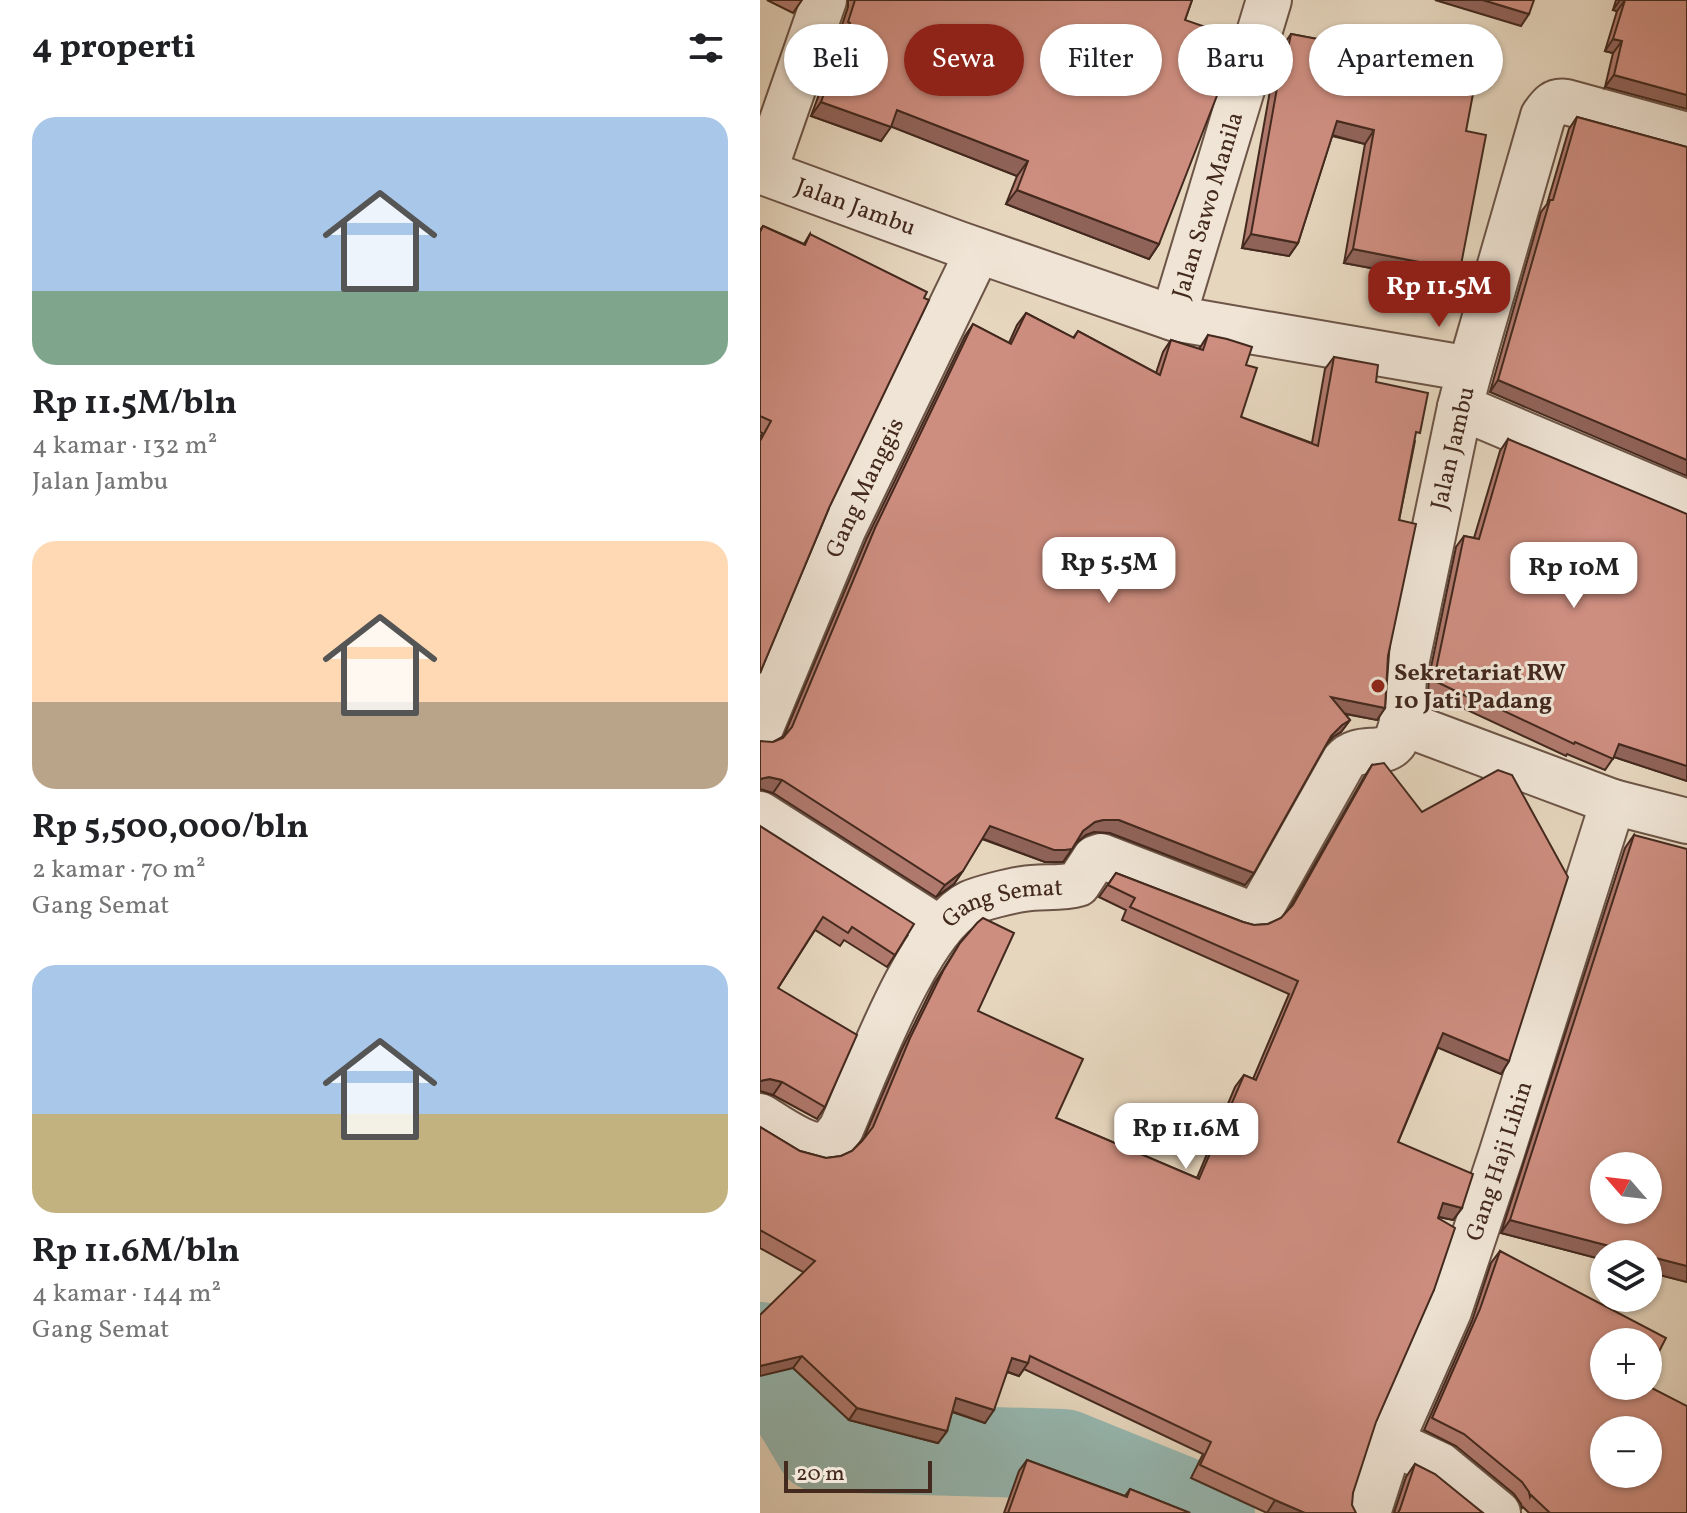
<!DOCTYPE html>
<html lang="id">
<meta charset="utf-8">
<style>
body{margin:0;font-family:Vollkorn,serif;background:#f2f2f2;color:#202124;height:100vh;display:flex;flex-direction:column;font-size:30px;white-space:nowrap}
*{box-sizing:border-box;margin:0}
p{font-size:26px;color:#757577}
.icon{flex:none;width:44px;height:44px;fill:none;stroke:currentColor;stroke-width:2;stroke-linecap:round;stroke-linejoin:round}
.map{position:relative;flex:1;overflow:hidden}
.panel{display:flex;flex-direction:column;background:#fff;width:760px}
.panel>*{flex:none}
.banner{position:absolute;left:24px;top:24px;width:760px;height:72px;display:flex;gap:16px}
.needle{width:52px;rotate:298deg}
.controls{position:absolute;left:830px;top:1152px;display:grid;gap:16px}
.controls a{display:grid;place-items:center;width:72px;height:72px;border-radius:50%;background:#fff;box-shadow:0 2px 6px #0004;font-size:40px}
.scale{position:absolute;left:24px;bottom:20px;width:148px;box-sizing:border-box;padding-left:8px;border:4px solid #43291e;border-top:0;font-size:22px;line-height:28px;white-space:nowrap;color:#43291e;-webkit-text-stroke:6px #efe4d5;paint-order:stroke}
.price{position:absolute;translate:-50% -68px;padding:0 18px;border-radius:16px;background:#fff;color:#222;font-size:26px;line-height:52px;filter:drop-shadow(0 2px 4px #0008)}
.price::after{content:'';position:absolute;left:50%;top:48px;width:24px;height:18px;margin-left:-12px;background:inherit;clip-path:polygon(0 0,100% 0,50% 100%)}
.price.current{background:#8f2418;color:#fff}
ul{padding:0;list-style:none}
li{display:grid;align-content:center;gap:16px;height:424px;padding:0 32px}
li span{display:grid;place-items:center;height:248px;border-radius:24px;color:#555}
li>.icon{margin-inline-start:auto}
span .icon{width:144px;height:144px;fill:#fffc;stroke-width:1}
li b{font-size:34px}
h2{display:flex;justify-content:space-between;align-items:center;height:96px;padding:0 32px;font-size:34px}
.pill{padding:0 28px;border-radius:36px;background:#fff;box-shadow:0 2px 6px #0004;font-size:28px;line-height:72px}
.pill.current{background:#8f2418;color:#fff}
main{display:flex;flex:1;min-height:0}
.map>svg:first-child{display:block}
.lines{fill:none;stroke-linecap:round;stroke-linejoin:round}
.river{stroke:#96b9b3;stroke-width:90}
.minor-casing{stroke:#6c5446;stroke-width:48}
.minor{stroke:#efe4d5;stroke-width:44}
.wall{fill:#b0796d;stroke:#43291e;stroke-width:2}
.shaded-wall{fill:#906359;stroke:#43291e;stroke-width:2}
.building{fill:#cd8d7f;stroke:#43291e;stroke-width:2;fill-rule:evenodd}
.poi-dot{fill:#8f2418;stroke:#efe4d5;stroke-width:3}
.labels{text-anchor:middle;stroke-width:6;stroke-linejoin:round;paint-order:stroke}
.street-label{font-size:24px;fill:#43291e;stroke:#efe4d5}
.poi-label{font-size:24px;font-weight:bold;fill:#43291e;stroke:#efe4d5;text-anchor:start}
</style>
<main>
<section class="panel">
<h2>4 properti<svg class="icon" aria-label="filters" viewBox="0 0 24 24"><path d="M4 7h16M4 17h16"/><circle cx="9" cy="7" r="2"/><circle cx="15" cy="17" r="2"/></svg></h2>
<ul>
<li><span style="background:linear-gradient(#a9c7e8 70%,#7fa58c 0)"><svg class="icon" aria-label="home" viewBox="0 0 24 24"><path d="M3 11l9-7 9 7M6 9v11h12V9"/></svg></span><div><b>Rp 11.5M/bln</b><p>4 kamar · 132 m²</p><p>Jalan Jambu</p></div></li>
<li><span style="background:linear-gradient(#ffd9b3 65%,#b9a48a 0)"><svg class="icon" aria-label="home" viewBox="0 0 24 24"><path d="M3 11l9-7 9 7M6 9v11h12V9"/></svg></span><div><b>Rp 5,500,000/bln</b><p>2 kamar · 70 m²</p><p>Gang Semat</p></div></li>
<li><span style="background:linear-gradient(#a9c7e8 60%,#c2b280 0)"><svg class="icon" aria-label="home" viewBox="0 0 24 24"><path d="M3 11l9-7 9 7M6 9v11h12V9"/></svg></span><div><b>Rp 11.6M/bln</b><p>4 kamar · 144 m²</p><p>Gang Semat</p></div></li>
</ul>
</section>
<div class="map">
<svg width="927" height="1513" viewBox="0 0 927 1513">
<rect width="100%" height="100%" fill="#e6d6be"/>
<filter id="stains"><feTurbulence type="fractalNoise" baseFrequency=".0025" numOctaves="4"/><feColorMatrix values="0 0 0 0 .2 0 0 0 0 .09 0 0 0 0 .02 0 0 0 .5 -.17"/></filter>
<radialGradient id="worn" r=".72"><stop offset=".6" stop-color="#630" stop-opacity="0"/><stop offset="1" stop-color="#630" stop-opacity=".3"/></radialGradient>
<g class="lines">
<!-- river -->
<polyline class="river" points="0,1347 60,1447 304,1454 450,1513"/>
<!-- minor casing -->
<g class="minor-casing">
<g id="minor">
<path id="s1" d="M 0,171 L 199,244 L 413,318 L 710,369 L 700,407 L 644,674 L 642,723 L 853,802 L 927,821"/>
<polyline points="4,172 64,0"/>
<path id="s2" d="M 413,318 L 509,0"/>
<path d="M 710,369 L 783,116 C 790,106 794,100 806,102 L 927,135"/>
<polyline points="700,407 927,503"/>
<path id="s3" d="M 0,730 L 83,530 L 218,251"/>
<polyline points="0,814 180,929"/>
<path id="s4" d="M 0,1116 C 14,1124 51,1152 67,1144 C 72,1141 77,1134 81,1129 C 105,1075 158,928 210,903 C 221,898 250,891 263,889 C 281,886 301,889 318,884 L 335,858 L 341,856 L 483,911 C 492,914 497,912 503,905 L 584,761 C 598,744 622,757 634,743 C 638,738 640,729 642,723"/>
<polyline points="631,1442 680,1465 738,1513"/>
<path id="s5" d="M 608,1513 L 631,1442 L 689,1311 L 741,1155 L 853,802"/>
</g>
</g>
<!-- minor -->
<use href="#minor" class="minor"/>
</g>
<!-- wall -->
<g class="wall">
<polygon points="7,0 42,0 33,13"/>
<polygon points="88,0 432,0 425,20 399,244 389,259 246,204 257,176 131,126 121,141 51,116 80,38 78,37 88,7"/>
<polygon points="856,0 927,0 845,87 853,53 845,51 857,11 853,10"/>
<polygon points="531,34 587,45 592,37 706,131 691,283 584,263 605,144 572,136 538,243 529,256 482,248 513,74 518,63 522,47"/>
<polygon points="817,117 927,147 730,392 781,212 787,204 809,129"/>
<polygon points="3,226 44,244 50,234 69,508 0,673 0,437 2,433 0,432 0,230"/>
<polygon points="266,313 313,338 318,331 396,373 403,352 411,340 439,349 448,335 486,365 481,417 552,443 565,369 574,357 616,382 655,441 639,520 625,708 617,720 585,714 590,720 581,732 573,737 566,744 494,873 485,885 350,833 334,832 326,835 316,843 303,862 285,862 222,839 194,884 176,897 13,793 0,789 13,742 24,736 106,540 205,336 213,324 249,343 257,325"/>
<polygon points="748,439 927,781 854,757 845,770 807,754 806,756 701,707 700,709 668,694 669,677 696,547 704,536 714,538 740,451"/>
<polygon points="612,765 749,1061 741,1074 678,1047 638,1142 702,1208 693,1220 678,1217 674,1290 507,1513 431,1478 443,1454 264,1369 259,1376 247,1372 225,1423 192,1412 187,1431 178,1443 89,1420 33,1368 43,1272 0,1248 0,1127 40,1151 66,1158 81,1156 92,1151 104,1138 141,1051 174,984 200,943 218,1011 296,1118 437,1178 475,1087 484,1075 493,1079 529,994 362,920 366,910 339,897 356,873 483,922 494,925 508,924 521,918 529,909 604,777"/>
<polygon points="0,826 135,955 127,967 84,940 80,946 55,930 18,988 65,1107 57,1119 13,1095 1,1091"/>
<polygon points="874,835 927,1282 888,1272 888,1254 844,1254 844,1260 741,1233 865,848"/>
<polygon points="740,1251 844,1342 927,1513 769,1513 763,1507 762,1508 761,1504 754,1494 696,1446 664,1430 712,1321 731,1263"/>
<polygon points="267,1460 365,1496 370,1489 430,1513 244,1513 259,1471"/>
<polygon points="655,1464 723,1513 634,1513 646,1477"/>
</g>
<!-- shaded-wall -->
<g class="shaded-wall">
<polygon points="675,0 723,0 769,14 761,26"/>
<polygon points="860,0 865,0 857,11 853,10"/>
<polygon points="853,39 862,41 853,53 845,51"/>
<polygon points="854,75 927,95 927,109 845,87"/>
<polygon points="61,102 131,127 121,141 51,116"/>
<polygon points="137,110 268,161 257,176 127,125"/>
<polygon points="577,121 614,130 605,144 568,134"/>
<polygon points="257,190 399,244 389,259 246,204"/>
<polygon points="491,234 538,243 529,256 482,248"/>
<polygon points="593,249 700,270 691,283 584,263"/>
<polygon points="738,380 927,460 927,476 730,392"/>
<polygon points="571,697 625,708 617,720 562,709"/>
<polygon points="590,720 581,732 573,737 562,749 571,736 582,725"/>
<polygon points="859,744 927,766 927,781 851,756"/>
<polygon points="9,777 22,780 13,793 0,789 0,779"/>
<polygon points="343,820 359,820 494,873 485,885 350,833 334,832 326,835 315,844 323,831 335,822"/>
<polygon points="230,826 312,849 303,862 285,862 221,838"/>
<polygon points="203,871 194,884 176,897 185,885"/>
<polygon points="683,1033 749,1061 741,1074 674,1046"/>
<polygon points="10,1079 22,1082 13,1095 0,1091 0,1081"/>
<polygon points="683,1203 702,1208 693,1220 675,1216"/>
<polygon points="750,1220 880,1254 844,1254 844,1260 741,1233"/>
<polygon points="888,1256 927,1266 927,1282 888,1272"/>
<polygon points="42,1356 33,1368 0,1376 0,1366"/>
<polygon points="252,1358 268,1363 259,1376 243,1370"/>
<polygon points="196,1398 234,1410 225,1423 188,1410"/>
<polygon points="97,1408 187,1431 178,1443 89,1420"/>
<polygon points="515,1500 545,1513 507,1513"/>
</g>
<!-- building -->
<g class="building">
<polygon points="95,0 432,0 425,20 477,38 467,70 399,244 257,190 268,161 137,110 131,127 61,102 90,23 88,22"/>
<polygon points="723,0 774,0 769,14"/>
<polygon points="865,0 927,0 927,95 854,75 862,41 853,39"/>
<polygon points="531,34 590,45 592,37 719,62 706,131 726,135 700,270 593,249 614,130 577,121 538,243 491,234 522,60 523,57 526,58"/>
<polygon points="817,117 927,147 927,460 738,380 790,200 793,200"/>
<polygon points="3,226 45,245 50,234 167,292 164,298 169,300 69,508 0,673 0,441 11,421 0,416 0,232"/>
<polygon points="266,313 314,338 318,331 400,375 411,340 443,350 448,335 467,339 492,347 486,365 497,368 481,417 558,446 574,357 618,365 616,382 668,393 660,433 656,432 639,520 656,524 628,656 625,708 571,697 590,720 582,725 571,736 494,873 359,820 343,820 335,822 323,831 312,849 305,850 294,850 230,826 203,871 185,885 22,780 9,777 0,779 0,741 13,742 23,738 32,727 115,528 213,324 251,344"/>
<polygon points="748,439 927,514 927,766 859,744 853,759 815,742 814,744 706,693 708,697 677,682 677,665 704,536 719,539"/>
<polygon points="624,763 662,812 738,770 752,775 808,877 749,1061 683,1033 638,1142 713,1174 702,1208 683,1203 678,1218 695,1228 674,1290 616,1422 593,1493 592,1505 596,1513 545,1513 515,1500 440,1465 451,1442 270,1356 268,1363 252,1358 234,1410 196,1398 187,1431 97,1408 42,1356 0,1366 0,1315 55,1261 0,1230 0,1127 40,1151 66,1158 81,1156 92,1151 102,1141 113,1127 150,1038 183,971 200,943 217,923 223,918 254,933 218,1011 323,1059 296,1118 439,1179 484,1075 496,1080 538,981 370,907 375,898 348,885 356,873 483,922 494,925 508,924 521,918 533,905 612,765"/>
<polygon points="0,826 154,924 135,955 92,927 88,933 63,917 18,988 97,1035 65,1107 22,1082 10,1079 0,1081"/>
<path d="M 874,835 L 927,849 L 927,1266 L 888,1256 L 888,1254 L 880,1254 L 750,1220 ZM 844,1166 L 888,1166 L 888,1210 L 844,1210 Z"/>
<path d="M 740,1251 L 906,1338 L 888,1373 L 888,1342 L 844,1342 L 844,1386 L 888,1386 L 927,1406 L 927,1513 L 790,1513 L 771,1495 L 770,1497 L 769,1492 L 762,1482 L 704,1434 L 672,1418 L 720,1309 ZM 844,1430 L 888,1430 L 888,1474 L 844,1474 Z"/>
<polygon points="267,1460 367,1497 370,1489 430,1513 248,1513"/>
<polygon points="655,1464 675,1474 723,1513 638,1513 640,1509"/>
</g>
<!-- markers -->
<circle class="poi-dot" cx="618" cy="686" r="8"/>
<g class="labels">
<!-- street labels -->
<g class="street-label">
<text dy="8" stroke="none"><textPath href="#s2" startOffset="118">Jalan Sawo Manila</textPath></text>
<text dy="8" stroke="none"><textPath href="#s1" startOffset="102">Jalan Jambu</textPath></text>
<text transform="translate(692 448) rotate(-77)" y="8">Jalan Jambu</text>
<text dy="8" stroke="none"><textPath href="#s3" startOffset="264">Gang Manggis</textPath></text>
<text dy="8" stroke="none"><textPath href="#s4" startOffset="390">Gang Semat</textPath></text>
<text dy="8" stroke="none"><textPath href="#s5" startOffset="376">Gang Haji Lihin</textPath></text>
</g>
<!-- poi labels -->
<g class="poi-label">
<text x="634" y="680">Sekretariat RW<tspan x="634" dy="28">10 Jati Padang</tspan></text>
</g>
</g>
<rect width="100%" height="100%" filter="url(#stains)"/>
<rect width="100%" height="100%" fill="url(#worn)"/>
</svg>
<div class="controls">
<a><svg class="needle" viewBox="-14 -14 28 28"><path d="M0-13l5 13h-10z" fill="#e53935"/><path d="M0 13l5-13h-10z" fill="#757577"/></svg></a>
<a><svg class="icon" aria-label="layers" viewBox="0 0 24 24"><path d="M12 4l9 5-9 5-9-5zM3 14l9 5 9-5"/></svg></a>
<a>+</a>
<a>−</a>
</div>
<div class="scale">20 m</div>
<b class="price current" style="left:679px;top:329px">Rp 11.5M</b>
<b class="price" style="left:349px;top:605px">Rp 5.5M</b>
<b class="price" style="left:814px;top:610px">Rp 10M</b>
<b class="price" style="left:426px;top:1171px">Rp 11.6M</b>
<div class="banner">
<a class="pill">Beli</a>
<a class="pill current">Sewa</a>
<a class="pill">Filter</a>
<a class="pill">Baru</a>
<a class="pill">Apartemen</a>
</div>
</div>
</main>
